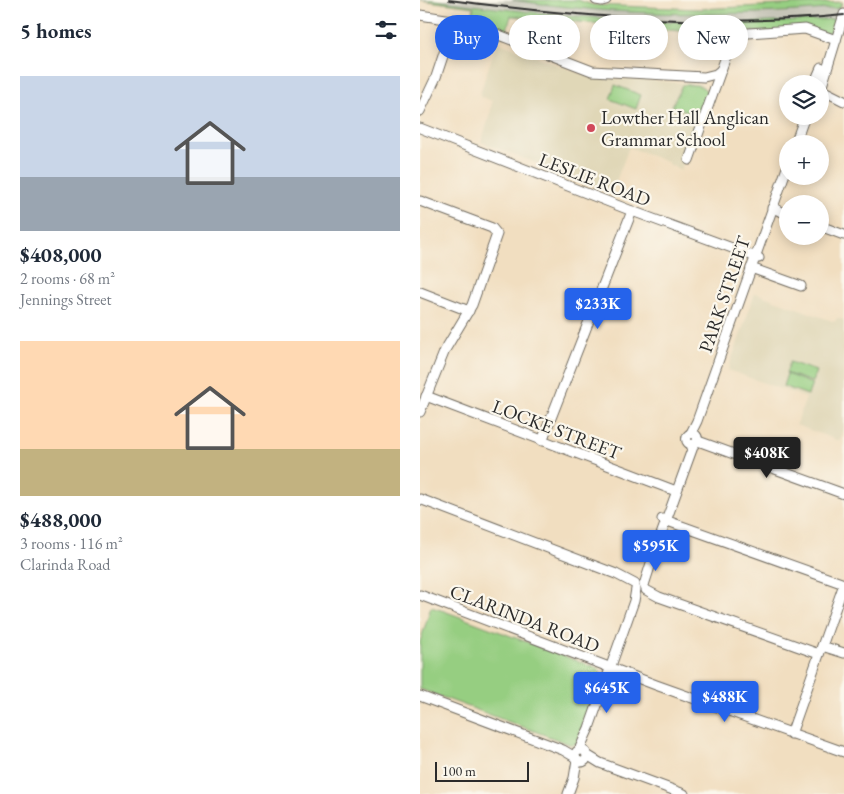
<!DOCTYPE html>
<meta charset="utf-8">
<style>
body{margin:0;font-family:"EB Garamond",serif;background:#f2f2f3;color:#1f2937;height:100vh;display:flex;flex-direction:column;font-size:19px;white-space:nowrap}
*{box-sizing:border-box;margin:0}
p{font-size:16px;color:#747a83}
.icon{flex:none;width:28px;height:28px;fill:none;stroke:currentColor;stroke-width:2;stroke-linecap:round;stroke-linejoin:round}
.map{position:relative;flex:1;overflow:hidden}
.drawer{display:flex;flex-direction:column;background:#fff;width:420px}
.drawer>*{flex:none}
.banner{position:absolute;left:15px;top:15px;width:334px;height:45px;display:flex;gap:10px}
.tools{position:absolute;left:359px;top:75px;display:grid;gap:10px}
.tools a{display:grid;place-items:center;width:50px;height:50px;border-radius:50%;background:#fff;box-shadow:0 2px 12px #0003;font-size:25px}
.scale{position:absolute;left:15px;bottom:12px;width:94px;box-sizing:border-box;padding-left:5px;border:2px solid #2b2b2b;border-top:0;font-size:14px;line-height:18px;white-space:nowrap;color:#2b2b2b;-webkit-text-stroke:4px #fbf7ec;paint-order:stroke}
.price{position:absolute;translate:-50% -42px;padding:0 11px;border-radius:5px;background:#2563eb;color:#fff;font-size:16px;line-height:32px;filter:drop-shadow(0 1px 2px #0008)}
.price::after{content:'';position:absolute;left:50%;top:30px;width:15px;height:11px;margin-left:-8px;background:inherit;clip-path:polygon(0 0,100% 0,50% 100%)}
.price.current{background:#222;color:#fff}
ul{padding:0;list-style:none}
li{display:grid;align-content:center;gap:10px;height:265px;padding:0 20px}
li span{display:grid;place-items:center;height:155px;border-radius:0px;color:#555}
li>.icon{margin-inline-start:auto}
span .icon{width:90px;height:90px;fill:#fffc;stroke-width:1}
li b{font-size:21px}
h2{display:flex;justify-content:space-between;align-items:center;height:60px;padding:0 20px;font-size:21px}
.pill{padding:0 18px;border-radius:22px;background:#fff;box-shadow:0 2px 12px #0003;font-size:18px;line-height:45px}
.pill.current{background:#2563eb;color:#fff}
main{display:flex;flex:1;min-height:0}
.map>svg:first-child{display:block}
.built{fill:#e0d7b7}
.industrial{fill:#c6c5b8}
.green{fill:#96ce81;stroke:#607c56}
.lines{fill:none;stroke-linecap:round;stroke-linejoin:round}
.minor-casing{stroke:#706a5f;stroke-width:11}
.minor{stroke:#fff;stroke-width:9}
.rail{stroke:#2b2b2b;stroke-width:2}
.poi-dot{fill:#d1495b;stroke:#fbf7ec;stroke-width:2}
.labels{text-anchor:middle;stroke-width:4.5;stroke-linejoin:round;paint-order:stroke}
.poi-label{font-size:19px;fill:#2b2b2b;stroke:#fbf7ec;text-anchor:start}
.street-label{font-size:19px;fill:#2b2b2b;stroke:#fbf7ec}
</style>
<main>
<section class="drawer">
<h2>5 homes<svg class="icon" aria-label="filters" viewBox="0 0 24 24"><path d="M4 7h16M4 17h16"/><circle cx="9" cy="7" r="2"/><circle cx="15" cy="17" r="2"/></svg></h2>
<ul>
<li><span style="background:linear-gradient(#c9d6e8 65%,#9aa5b1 0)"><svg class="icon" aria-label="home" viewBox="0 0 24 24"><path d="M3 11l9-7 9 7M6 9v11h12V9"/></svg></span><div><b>$408,000</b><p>2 rooms · 68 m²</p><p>Jennings Street</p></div></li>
<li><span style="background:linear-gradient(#ffd9b3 70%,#c2b280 0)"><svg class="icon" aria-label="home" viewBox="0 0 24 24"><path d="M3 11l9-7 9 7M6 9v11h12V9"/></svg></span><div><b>$488,000</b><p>3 rooms · 116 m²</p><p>Clarinda Road</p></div></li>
</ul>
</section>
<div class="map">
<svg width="424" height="794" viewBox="0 0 424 794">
<rect width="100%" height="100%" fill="#fbf7ec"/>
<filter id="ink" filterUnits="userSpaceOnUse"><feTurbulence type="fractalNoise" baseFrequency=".02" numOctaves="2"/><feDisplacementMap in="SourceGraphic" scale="10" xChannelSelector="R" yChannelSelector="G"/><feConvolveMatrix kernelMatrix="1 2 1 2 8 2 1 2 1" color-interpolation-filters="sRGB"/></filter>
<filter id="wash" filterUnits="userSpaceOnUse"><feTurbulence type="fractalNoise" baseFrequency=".0096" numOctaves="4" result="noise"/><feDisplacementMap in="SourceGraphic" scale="20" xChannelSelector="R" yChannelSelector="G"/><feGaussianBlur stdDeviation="1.12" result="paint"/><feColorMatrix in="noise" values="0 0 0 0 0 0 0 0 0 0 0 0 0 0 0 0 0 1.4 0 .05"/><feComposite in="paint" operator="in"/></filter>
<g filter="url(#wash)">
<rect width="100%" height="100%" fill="#f1dec0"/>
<!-- built -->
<g class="built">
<polygon points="77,42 167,76 280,84 283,86 286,90 287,96 261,170 248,164 248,162 209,147 192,192 61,142 70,115 72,101 59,96"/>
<polygon points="335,293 415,322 417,318 424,320 424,429 420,441 376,425 386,398 308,370"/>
</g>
<!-- industrial -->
<polygon class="industrial" points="14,0 93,0 195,10 272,14 354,13 420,8 417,19 356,23 274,23 148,16"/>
<!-- green -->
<g class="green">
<path d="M 0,0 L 14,0 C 148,19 282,28 417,19 L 410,33 L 260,31 L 91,16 L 85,37 L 51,22 L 54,7 Z"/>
<path d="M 93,0 L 158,0 L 173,5 L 280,9 L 422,2 L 420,8 C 312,17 201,17 93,0 Z"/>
<polygon points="195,85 221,95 216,109 190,99"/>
<path d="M 262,85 C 275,85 284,83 289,96 L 281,116 L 252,106 Z"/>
<polygon points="370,362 396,371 392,382 366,373"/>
<polygon points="367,374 392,384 388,395 363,386"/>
<polygon points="11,607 24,611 179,669 181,675 157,743 152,745 0,689 0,642"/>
</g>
</g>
<g filter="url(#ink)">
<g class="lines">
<!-- minor casing -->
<g class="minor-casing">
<g id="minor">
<polyline points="176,0 182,1 186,0"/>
<polyline points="0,15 45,22 172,71 284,77 296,74 301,70"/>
<polyline points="394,84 401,68"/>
<polyline points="402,86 424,14"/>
<polyline points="404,91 424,101"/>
<polyline points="0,111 16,77 35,20"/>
<polyline points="0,128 212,211 339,258"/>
<polyline points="375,144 385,116"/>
<polyline points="269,160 314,34 385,29 416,40"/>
<polyline points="0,201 72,228 77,234 52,305 25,350 0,412"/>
<polyline points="352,208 368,214"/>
<polyline points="400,226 424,235"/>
<polyline points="331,268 381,286"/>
<polyline points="0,292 49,311"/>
<polyline points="6,396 256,491"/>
<polyline points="271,433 277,421 368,165"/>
<circle cx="272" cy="439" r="5.5"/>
<polyline points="122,441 212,211"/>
<polyline points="278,441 424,494"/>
<polyline points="0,499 196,574 215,584"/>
<polyline points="242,519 424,584"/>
<polyline points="224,585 234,554 274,444"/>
<polyline points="226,590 239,597 399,654"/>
<polyline points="0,595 236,685 424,752"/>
<polyline points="402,646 424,653"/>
<polyline points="0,696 143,750 155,757"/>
<polyline points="371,734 424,584"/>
<circle cx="161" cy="756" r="6"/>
<polyline points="159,750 169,728 214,601 216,589"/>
<polyline points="167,755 180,763 264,794"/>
<polyline points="148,794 154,778 157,760"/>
</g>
</g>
<!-- minor -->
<use href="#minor" class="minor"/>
<!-- rail -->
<path class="rail" d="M 29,0 C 159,17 293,28 424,15"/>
</g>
</g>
<!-- markers -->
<circle class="poi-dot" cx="171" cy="128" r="5"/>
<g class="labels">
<!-- poi labels -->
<g class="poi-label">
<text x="181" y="124">Lowther Hall Anglican<tspan x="181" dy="22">Grammar School</tspan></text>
</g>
<!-- street labels -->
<g class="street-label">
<text transform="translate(175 179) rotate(21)" y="7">LESLIE ROAD</text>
<text transform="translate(304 294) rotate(-71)" y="7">PARK STREET</text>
<text transform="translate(137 429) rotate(21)" y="7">LOCKE STREET</text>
<text transform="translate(105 618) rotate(21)" y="7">CLARINDA ROAD</text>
</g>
</g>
</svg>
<div class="tools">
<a><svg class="icon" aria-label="layers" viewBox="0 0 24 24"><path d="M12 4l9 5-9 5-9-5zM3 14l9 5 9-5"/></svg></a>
<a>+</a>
<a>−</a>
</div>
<div class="scale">100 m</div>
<b class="price" style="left:178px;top:330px">$233K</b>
<b class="price current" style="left:347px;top:479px">$408K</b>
<b class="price" style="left:236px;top:572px">$595K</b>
<b class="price" style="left:187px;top:714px">$645K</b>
<b class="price" style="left:305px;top:723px">$488K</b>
<div class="banner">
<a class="pill current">Buy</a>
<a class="pill">Rent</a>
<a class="pill">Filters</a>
<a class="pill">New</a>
</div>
</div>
</main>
